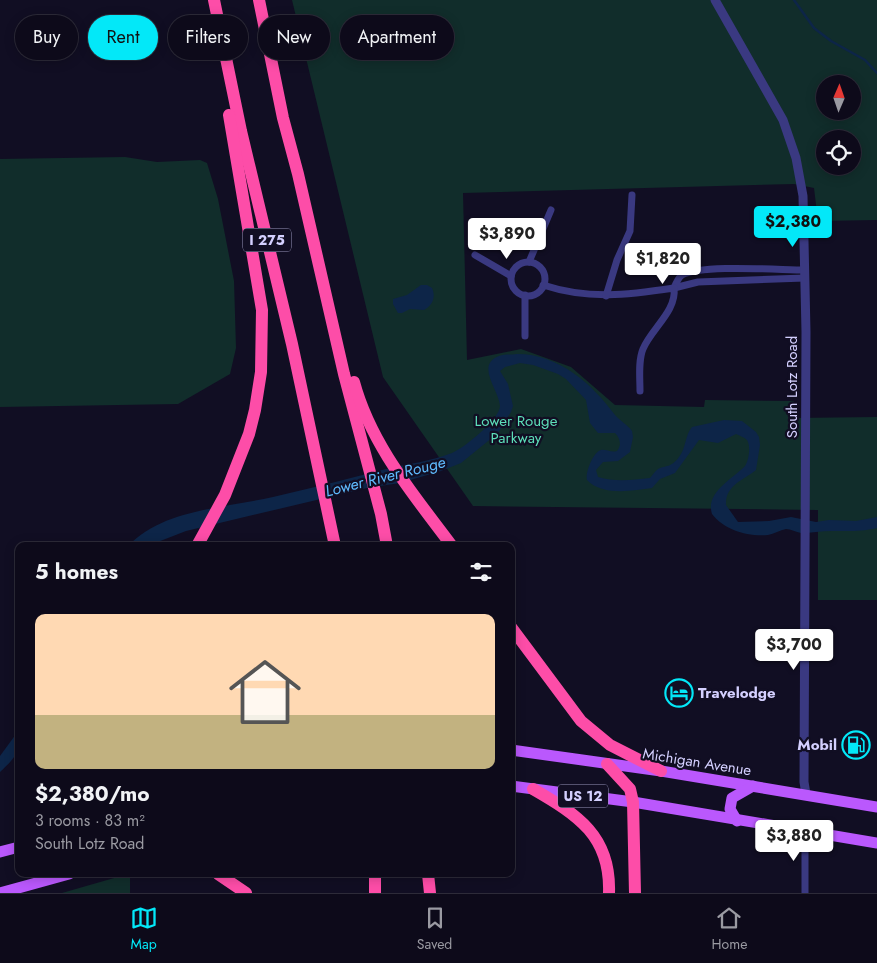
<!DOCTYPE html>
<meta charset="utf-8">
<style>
body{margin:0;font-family:Jost,sans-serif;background:#161323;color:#f1f3f6;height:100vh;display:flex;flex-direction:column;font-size:19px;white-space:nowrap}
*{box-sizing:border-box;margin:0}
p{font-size:16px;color:#9a9aa2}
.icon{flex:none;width:28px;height:28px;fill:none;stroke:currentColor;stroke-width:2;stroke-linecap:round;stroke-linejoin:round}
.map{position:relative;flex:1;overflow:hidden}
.side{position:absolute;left:15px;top:542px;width:500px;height:335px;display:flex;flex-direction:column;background:#0d0a1a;border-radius:10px;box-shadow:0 2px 12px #0003,0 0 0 1px #2d2b39}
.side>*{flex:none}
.top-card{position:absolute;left:15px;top:15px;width:500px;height:45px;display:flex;gap:10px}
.needle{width:32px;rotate:2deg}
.tools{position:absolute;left:816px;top:75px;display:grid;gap:10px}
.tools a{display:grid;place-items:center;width:45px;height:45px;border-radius:50%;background:#0d0a1a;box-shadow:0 2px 12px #0003,0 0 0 1px #2d2b39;font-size:25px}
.price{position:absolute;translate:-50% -42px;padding:0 11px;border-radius:5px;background:#fff;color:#222;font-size:16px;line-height:32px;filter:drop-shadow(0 1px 2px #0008)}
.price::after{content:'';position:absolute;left:50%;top:30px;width:15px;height:11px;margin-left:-8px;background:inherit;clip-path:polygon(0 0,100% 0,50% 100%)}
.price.active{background:#03e8f8;color:#111}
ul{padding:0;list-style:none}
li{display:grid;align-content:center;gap:10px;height:265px;padding:0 20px}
li span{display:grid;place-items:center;height:155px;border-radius:10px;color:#555}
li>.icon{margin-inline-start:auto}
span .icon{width:90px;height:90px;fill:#fffc;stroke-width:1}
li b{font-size:21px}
h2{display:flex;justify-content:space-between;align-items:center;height:60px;padding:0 20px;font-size:21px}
.chip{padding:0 18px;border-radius:22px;background:#0d0a1a;box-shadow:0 2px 12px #0003,0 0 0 1px #2d2b39;font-size:18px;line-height:45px}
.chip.active{background:#03e8f8;color:#111}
.tabs{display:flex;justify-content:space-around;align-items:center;height:70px;border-top:1px solid #2d2b39;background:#0d0a1a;font-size:14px;color:#9a9aa2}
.tabs a{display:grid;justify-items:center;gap:2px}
.tabs .active{color:#03e8f8}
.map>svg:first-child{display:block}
.green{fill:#112d2b;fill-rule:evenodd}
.water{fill:#0d2548}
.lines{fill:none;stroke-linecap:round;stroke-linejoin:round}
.stream{stroke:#0d2548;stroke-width:2.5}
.minor{stroke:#3a3981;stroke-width:7}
.tertiary{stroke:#3a3981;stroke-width:9}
.primary{stroke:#ba58fd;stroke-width:11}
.motorway{stroke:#fd4da8;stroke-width:12}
.labels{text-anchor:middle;stroke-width:4.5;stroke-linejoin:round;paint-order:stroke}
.shield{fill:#110e23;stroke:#9a96bd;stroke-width:1}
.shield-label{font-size:14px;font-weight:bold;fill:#d4d0ff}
.street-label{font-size:15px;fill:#d4d0ff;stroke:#110e23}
.park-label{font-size:15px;fill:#5ddeb9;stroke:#110e23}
.poi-label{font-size:15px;font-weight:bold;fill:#d4d0ff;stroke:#110e23;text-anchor:start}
.water-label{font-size:16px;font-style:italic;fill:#5fbafd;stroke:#110e23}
</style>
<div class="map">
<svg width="877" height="893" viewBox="0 0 877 893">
<rect width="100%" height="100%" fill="#110e23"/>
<!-- green -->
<g class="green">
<path d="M 292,0 L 877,0 L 877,220 L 818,221 L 814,188 L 794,184 L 463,193 L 467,360 L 521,349 L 571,367 L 615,405 L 704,407 L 705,400 L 794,401 L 794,418 L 877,417 L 877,600 L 818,600 L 818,510 L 473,506 L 383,377 ZM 825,84 L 852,84 L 852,111 L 825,111 ZM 825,139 L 852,139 L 852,166 L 825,166 Z"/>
<polygon points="125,157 157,162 200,160 207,163 218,199 234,281 236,348 230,374 178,404 0,407 0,159"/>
<polygon points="128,874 130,874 130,893 62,893"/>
</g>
<!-- water -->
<g class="water">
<path d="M 421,285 L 427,285 L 432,288 C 436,297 433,305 424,310 L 410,309 L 402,313 L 398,313 L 393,304 L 393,299 L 407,295 Z"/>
<path d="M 517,354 C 559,354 592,384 615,415 C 620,421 627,424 632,431 L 633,437 L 630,452 L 618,461 L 603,462 L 596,470 L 598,477 C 615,482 632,480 650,478 C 652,476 655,471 658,469 C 666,465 671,468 679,457 C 686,448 685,435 692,427 L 724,420 L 742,421 L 756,432 L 759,437 L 760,445 L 756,470 C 744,480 725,485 726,505 L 738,522 L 769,521 L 791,517 L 816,522 L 829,520 L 856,521 L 877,517 L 877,528 C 860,532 848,531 832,531 C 821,531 811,533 801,533 C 796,532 791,529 786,529 C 780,530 774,534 768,535 C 748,537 724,530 712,514 C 705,492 733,479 745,466 C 749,460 751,446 747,440 C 744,437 740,436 736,434 L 718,443 L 699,440 L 675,473 L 660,479 L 652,488 C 632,491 602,496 587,480 C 585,473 593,452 601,450 C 606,449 611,453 617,451 C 622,445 620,438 615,433 L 598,433 L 590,423 L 586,400 L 566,379 L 558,374 L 533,365 L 520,363 L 505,367 L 500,371 L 508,384 L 513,406 L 511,412 L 498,433 L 461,463 L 441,471 L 400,483 L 367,488 L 186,531 L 150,545 L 128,546 C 163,509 225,508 273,497 C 311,488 348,479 386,469 C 408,464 431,461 452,453 C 464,448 500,419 500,406 C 499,390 475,365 499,356 C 504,354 512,355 517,354 Z"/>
<path d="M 19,730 C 19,753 17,756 0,772 L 0,756 Z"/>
</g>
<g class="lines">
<!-- stream -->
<polyline class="stream" points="794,0 814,28 831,41 865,60 877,73"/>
<!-- minor -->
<g class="minor">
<polyline points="475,255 511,276"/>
<polyline points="529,262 551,210"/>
<circle cx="528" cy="279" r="17"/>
<path d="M 805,270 C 780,270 701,264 682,275 C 678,278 676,283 674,288 L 698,282 L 805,278"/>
<path d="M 543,285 C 589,300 628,295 674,288 C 677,311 651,329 643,349 C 638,361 640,378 640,391"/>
<polyline points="525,295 525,336"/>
<polyline points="606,296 617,260 630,231 632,195"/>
<polyline points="805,893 805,832"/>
</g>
<!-- tertiary -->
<polyline class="tertiary" points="715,0 783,120 796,158 803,196 806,332 804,782 806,794"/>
<!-- primary -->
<g class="primary">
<polyline points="511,750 661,771 877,807"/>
<polyline points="511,786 633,802 877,843"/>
<polyline points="737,821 730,809 732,798 753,786"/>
<polyline points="0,852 19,847"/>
<polyline points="0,893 69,874"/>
</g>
<!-- motorway -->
<g class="motorway">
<polyline points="214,0 241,131 292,344 335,546"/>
<polyline points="259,0 283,118 298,174 344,374 381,514 387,546"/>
<path d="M 354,382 C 371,445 414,495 452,546"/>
<polyline points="197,546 225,495 249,434 255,410 261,372 262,310 229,115"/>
<polyline points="511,627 581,721 610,745 661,771"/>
<polyline points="607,764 630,789 633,802 635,893"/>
<path d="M 533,789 C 578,815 611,836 609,893"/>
<polyline points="218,874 246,893"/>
<polyline points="375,874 375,893"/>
<polyline points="428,874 430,893"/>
</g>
</g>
<!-- icons -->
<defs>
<g id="hotel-ring" transform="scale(1.4375)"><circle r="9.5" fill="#110e23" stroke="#03e8f8" stroke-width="1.5"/><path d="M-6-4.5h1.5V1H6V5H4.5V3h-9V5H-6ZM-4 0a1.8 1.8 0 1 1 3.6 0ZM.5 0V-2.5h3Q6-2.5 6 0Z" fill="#03e8f8"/></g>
<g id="fuel-ring" transform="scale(1.4375)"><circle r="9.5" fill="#110e23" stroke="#03e8f8" stroke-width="1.5"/><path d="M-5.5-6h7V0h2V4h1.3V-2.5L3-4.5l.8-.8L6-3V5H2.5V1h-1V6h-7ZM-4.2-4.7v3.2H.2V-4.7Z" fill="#03e8f8"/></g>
</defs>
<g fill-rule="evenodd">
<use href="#hotel-ring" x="679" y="693"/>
<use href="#fuel-ring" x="856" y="745"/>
</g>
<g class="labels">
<!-- shield labels -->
<g class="shield">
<rect x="243" y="228.5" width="48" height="23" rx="4"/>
<rect x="558" y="784.5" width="50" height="23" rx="4"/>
</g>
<g class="shield-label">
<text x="267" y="245">I 275</text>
<text x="583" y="801">US 12</text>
</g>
<!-- street labels -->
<g class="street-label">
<text transform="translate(792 387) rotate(-90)" y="5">South Lotz Road</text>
<text transform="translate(697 762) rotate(9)" y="5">Michigan Avenue</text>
</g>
<!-- park labels -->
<g class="park-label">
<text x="516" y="426">Lower Rouge<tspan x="516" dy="17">Parkway</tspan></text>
</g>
<!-- poi labels -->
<g class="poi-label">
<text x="698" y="698">Travelodge</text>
<text x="837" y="750" text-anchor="end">Mobil</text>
</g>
<!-- water labels -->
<g class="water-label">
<text transform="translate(385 476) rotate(-14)" y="6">Lower River Rouge</text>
</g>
</g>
</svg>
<div class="tools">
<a><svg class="needle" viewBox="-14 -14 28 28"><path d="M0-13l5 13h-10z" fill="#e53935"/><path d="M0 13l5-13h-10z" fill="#9a9aa2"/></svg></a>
<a><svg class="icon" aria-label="locate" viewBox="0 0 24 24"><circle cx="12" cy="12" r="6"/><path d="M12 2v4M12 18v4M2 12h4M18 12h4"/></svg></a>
</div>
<b class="price active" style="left:793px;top:248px">$2,380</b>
<b class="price" style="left:507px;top:260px">$3,890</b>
<b class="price" style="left:663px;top:285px">$1,820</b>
<b class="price" style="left:794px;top:671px">$3,700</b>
<b class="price" style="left:794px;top:862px">$3,880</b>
<div class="top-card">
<a class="chip">Buy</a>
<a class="chip active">Rent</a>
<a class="chip">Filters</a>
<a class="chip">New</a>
<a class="chip">Apartment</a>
</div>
<section class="side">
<h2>5 homes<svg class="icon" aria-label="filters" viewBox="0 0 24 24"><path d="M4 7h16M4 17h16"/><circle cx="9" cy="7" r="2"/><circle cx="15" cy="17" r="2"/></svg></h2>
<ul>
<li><span style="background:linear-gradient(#ffd9b3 65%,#c2b280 0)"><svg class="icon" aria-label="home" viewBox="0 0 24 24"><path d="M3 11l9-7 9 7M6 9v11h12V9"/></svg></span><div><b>$2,380/mo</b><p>3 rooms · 83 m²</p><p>South Lotz Road</p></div></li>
</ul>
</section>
</div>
<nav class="tabs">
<a class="active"><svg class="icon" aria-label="map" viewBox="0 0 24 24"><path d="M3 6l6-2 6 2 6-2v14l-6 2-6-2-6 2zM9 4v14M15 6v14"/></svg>Map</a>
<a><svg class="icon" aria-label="saved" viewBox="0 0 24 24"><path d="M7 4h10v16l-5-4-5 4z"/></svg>Saved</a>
<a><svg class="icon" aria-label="home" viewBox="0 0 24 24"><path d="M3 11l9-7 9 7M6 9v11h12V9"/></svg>Home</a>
</nav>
